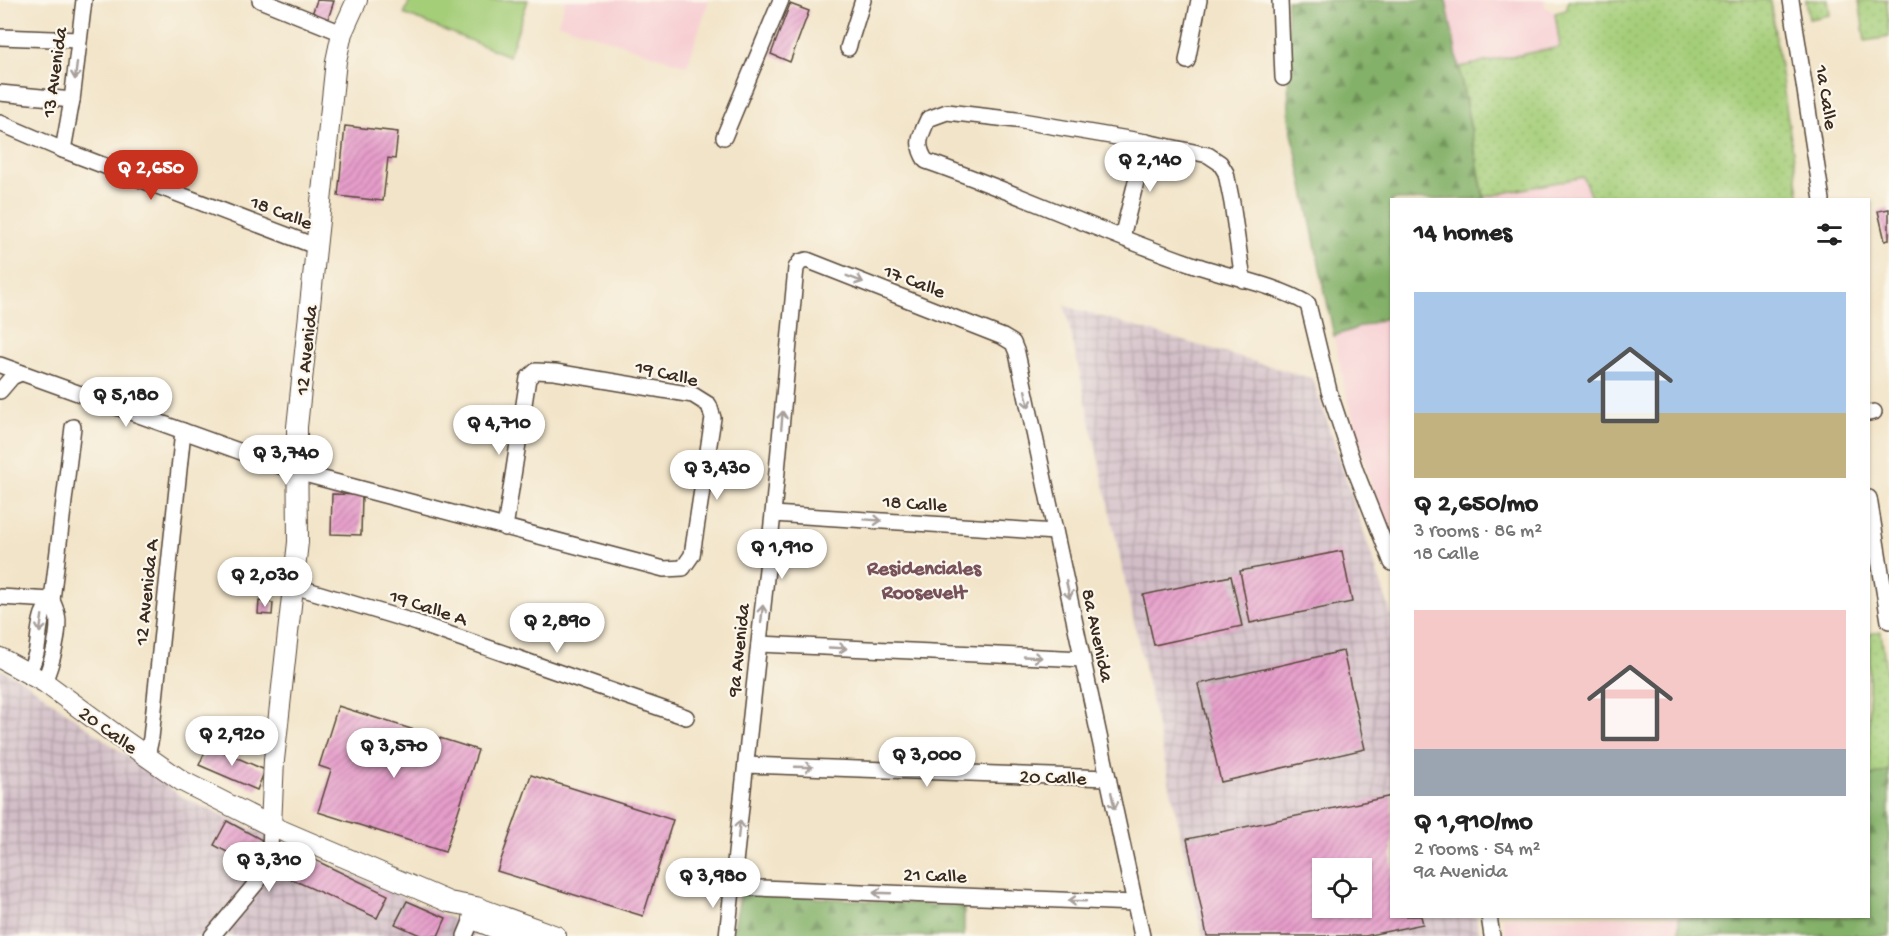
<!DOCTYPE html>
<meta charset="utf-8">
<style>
body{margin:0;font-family:"Gochi Hand",sans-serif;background:#f2f2f2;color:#222;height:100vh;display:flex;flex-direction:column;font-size:22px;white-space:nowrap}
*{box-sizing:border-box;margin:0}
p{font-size:20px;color:#767676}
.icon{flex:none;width:33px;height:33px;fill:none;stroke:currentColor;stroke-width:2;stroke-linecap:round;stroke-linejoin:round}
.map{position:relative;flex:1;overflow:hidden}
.panel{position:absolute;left:1390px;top:198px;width:480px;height:720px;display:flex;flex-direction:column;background:#fff;border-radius:0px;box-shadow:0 2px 4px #0004}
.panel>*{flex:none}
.buttons{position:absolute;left:1312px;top:858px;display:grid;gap:12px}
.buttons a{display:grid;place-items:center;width:60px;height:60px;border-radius:0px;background:#fff;box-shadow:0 2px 4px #0004;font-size:30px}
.price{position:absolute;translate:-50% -51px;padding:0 14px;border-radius:21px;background:#fff;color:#222;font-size:20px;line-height:39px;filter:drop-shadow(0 2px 3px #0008)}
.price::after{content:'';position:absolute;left:50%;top:36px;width:18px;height:14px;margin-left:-9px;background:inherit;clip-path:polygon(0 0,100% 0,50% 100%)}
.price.selected{background:#c8321e;color:#fff}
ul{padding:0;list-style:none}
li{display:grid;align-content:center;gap:12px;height:318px;padding:0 24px}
li span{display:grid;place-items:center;height:186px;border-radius:0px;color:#555}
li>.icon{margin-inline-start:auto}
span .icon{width:108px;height:108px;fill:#fffc;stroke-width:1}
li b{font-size:26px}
h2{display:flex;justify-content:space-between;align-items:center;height:72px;padding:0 24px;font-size:26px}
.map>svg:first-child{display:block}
.built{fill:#f7cfd3}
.industrial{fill:url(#industrial-grid);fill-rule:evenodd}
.grass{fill:url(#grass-dots);stroke:#707c4c;stroke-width:1.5}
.forest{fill:url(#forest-firs);stroke:#606e44;stroke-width:1.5}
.garden{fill:#a5ce79;stroke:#707c4c;stroke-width:1.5}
.building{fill:url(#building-hatch);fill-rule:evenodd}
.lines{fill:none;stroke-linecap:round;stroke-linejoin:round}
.street-casing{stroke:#564638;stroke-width:18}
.secondary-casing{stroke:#564638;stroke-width:22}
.street{stroke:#fff;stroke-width:15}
.secondary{stroke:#fff;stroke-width:20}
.oneway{stroke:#a79f9a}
.labels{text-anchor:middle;stroke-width:4.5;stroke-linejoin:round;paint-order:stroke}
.street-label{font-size:20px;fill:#3b2a1e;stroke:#fbf7ec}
.neighbourhood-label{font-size:21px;font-weight:bold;fill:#77525a;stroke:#fbf7ec}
</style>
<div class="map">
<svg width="1889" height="936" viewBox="0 0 1889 936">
<defs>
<pattern id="industrial-grid" width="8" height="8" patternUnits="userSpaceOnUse" patternTransform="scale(1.5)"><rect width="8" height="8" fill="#d2bdc7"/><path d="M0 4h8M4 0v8" fill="none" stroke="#ac9aa1"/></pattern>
<pattern id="grass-dots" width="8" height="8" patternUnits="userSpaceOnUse" patternTransform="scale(1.5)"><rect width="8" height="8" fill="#a5ce79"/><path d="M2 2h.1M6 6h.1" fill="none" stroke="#8fb168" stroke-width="1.8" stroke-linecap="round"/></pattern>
<pattern id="forest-firs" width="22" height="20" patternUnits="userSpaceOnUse" patternTransform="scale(1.5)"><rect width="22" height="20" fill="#84b169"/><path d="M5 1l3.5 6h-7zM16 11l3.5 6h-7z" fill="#6d9056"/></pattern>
<pattern id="building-hatch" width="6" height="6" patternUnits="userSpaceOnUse" patternTransform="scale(1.5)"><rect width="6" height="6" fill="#e69dca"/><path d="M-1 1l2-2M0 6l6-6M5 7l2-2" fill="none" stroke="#bc80a3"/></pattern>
</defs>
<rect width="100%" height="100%" fill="#fbf7ec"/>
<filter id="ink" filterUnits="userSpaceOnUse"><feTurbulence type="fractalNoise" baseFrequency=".0167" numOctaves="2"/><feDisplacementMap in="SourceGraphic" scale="12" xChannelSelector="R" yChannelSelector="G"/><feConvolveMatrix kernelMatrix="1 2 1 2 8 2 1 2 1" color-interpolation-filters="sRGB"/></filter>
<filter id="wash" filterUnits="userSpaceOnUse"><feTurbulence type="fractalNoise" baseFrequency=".008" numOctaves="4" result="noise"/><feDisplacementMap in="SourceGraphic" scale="24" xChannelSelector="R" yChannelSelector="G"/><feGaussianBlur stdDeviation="1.35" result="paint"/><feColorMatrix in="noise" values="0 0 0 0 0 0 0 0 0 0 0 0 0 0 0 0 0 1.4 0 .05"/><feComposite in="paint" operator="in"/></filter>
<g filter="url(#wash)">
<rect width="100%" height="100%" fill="#f2e4c8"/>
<!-- built -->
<g class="built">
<polygon points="566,0 709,0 687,66 558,23"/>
<polygon points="1446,0 1545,0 1545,7 1555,13 1560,47 1459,67"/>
<polygon points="1583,177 1592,199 1484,200 1484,197"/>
<polygon points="1392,316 1392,549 1367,472 1345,389 1334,336"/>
<polygon points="1502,917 1679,917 1679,936 1506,936"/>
</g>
<!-- industrial -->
<g class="industrial">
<path d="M 1065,306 L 1313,379 L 1392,617 L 1392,916 L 1476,917 L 1479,936 L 1203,936 ZM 1323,868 L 1362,868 L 1362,908 L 1323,908 Z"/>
<polygon points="0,669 24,681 182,797 301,852 471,927 485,936 0,936"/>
</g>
<!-- grass -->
<g class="grass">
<polygon points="1569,0 1770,0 1800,199 1592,199 1583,177 1484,197 1459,67 1560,47 1555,13 1566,10"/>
<polygon points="1806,0 1828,0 1830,15 1809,19"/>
<polygon points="1859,0 1887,0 1889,37 1865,41"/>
<polygon points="1881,632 1889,692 1889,773 1869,776 1869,634"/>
</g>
<!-- forest -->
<g class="forest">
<polygon points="1287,0 1446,0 1484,199 1392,200 1392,316 1334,336 1289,118"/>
<polygon points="1889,770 1889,936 1679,936 1679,917 1869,916 1869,777"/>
<polygon points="741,893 964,907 964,936 732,936"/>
</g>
<!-- garden -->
<polygon class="garden" points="410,0 528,0 509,56 404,14"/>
<g id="blocks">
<!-- building -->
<g class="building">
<polygon points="317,0 334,1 327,22 311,17"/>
<polygon points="790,4 809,11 790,62 771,54"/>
<polygon points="345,126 398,132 395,159 388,158 383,201 338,196"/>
<polygon points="1889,209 1889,240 1885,241 1878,211"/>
<polygon points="332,494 362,495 361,535 331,534"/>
<polygon points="1342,551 1352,602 1250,623 1240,571"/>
<polygon points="1231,576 1242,626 1154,645 1143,595"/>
<polygon points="259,601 273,603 272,615 258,614"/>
<polygon points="1343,651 1365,749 1221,782 1198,684"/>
<polygon points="338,706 478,750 445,852 318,812 331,770 319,766"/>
<polygon points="208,745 265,770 257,790 199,765"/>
<polygon points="531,775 673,820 643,916 497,871"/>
<path d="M 1392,796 L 1392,916 L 1421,916 L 1423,924 L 1365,936 L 1207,936 L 1187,839 ZM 1323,868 L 1362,868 L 1362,908 L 1323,908 Z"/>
<polygon points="227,821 262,840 249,864 214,845"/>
<polygon points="294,850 388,895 377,918 282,875"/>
<polygon points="407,901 446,918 438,936 422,936 395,924"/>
</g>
</g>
</g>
<g filter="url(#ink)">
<use href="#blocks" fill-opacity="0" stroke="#564638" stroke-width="1.5"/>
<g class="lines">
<!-- street casing -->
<g class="street-casing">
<g id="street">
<polyline points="260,0 342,33"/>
<polyline points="1280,0 1283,78"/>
<polyline points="1791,0 1822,200"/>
<polyline points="0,37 79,40"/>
<polyline points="848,48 863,0"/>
<polyline points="1187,61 1199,0"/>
<polyline points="0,93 72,100"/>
<polyline points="0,123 63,150 315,246"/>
<polyline points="724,137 781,0"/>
<polyline points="63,150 72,100 84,0"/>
<polyline points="1122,237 1146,142"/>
<path d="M 1243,280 L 1232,203 L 1226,173 L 1220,163 L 1208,155 L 1146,142 L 1016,120 L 947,112 L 928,119 C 920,137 915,144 926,161 C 1016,192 1102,233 1192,264 C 1229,277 1274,284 1308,304 L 1329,391 L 1356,472 L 1392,563"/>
<polyline points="0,365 297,472 664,569 683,568 692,555 713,418 709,405 693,395 555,372 536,371 528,378 505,528"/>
<polyline points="0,391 12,377 21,373"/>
<polyline points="1869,413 1874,412"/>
<polyline points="1869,498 1889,621"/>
<polyline points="773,514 1055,532"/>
<polyline points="294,586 417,623 686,717"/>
<polyline points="0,597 52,600"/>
<polyline points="759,644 1083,659"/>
<path d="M 28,672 C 41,651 36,638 42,617 C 43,611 48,605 52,600 L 73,427"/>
<path d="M 44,682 C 51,666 61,631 57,614 C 56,609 53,604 52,600"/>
<polyline points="147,756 151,738 183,431"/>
<polyline points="746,765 1108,778"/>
<polyline points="733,887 1135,903"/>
<polyline points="1489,916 1492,936"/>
<polyline points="212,936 258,881 270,851 271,826"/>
<polyline points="465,936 472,919"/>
<polyline points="727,936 773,514 796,268 800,262 807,260 1003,337 1013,343 1017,353 1142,936"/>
</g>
</g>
<!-- secondary casing -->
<g class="secondary-casing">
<g id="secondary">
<polyline points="0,658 44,682 119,737 182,781 271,826 449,902 476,907 556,936"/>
<polyline points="271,826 274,760 298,542 297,427 336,61 342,33 357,0"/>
<polyline points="473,919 515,936"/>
</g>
</g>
<!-- street -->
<use href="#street" class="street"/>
<!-- secondary -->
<use href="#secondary" class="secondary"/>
</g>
<!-- one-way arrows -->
<defs><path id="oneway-shaft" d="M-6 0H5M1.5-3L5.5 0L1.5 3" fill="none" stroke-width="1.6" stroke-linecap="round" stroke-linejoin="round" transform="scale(1.5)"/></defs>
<g class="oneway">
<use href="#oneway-shaft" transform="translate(76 71) rotate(97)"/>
<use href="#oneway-shaft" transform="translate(855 279) rotate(21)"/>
<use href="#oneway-shaft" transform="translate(1027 399) rotate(78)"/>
<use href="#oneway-shaft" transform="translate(782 420) rotate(-85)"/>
<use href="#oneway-shaft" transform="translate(873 520) rotate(4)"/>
<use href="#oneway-shaft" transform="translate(1068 590) rotate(78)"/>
<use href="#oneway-shaft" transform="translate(762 614) rotate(-84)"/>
<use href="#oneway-shaft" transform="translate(41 624) rotate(98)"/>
<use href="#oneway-shaft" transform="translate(838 648) rotate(3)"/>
<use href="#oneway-shaft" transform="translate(1033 657) rotate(3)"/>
<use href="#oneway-shaft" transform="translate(804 767) rotate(2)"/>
<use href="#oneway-shaft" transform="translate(1113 801) rotate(78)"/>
<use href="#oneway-shaft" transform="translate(739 829) rotate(-84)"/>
<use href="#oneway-shaft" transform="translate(882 893) rotate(-178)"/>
<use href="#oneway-shaft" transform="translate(1077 901) rotate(-178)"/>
</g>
</g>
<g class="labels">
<!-- street labels -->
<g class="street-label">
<text transform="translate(53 72) rotate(-82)" y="7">13 Avenida</text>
<text transform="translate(1828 97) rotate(81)" y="7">1a Calle</text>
<text transform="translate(282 211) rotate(21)" y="7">18 Calle</text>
<text transform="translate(915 280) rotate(21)" y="7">17 Calle</text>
<text transform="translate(305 350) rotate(-84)" y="7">12 Avenida</text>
<text transform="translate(667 372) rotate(13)" y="7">19 Calle</text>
<text transform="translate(915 502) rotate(4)" y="7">18 Calle</text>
<text transform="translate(145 592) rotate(-84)" y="7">12 Avenida A</text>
<text transform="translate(429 606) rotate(18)" y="7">19 Calle A</text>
<text transform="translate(1099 635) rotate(78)" y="7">8a Avenida</text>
<text transform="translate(737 650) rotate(-84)" y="7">9a Avenida</text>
<text transform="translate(109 729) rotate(36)" y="7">20 Calle</text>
<text transform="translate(1053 776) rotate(2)" y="7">20 Calle</text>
<text transform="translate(935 874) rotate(2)" y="7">21 Calle</text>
</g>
<!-- neighbourhood labels -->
<g class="neighbourhood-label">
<text x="924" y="574">Residenciales<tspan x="924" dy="24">Roosevelt</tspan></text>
</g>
</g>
</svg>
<div class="buttons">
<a><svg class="icon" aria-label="locate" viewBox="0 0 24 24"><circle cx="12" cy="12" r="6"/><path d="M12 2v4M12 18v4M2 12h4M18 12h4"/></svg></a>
</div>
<b class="price" style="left:1150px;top:193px">Q 2,140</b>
<b class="price selected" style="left:151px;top:201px">Q 2,650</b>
<b class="price" style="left:126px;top:428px">Q 5,180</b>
<b class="price" style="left:499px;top:456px">Q 4,710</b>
<b class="price" style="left:286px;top:486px">Q 3,740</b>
<b class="price" style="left:717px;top:501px">Q 3,430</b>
<b class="price" style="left:782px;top:580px">Q 1,910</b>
<b class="price" style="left:265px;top:608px">Q 2,030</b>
<b class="price" style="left:557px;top:654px">Q 2,890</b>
<b class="price" style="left:232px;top:767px">Q 2,920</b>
<b class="price" style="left:394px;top:779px">Q 3,570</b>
<b class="price" style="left:927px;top:788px">Q 3,000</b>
<b class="price" style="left:269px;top:893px">Q 3,310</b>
<b class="price" style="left:713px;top:909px">Q 3,980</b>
<section class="panel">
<h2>14 homes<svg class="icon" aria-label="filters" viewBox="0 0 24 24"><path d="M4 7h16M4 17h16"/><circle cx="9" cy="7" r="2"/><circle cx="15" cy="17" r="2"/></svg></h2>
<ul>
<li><span style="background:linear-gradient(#a9c7e8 65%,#c2b280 0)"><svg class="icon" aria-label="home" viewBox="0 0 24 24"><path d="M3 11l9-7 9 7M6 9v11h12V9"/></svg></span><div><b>Q 2,650/mo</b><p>3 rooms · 86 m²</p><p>18 Calle</p></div></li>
<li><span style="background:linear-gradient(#f6c9c9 75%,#9aa5b1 0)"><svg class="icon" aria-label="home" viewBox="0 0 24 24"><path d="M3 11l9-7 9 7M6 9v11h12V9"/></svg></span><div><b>Q 1,910/mo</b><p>2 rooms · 54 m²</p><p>9a Avenida</p></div></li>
</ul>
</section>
</div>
